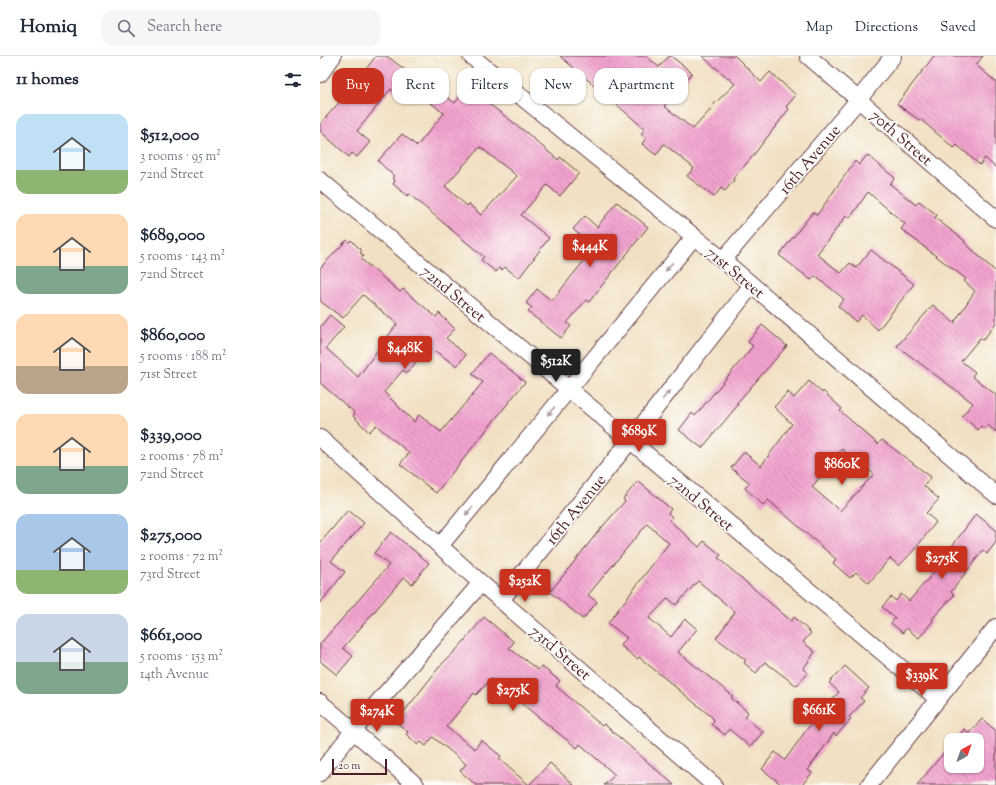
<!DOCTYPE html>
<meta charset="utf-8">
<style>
body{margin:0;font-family:"Sorts Mill Goudy",serif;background:#f6f6f7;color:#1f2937;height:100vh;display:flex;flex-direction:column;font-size:15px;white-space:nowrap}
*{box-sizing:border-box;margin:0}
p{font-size:13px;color:#747a83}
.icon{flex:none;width:22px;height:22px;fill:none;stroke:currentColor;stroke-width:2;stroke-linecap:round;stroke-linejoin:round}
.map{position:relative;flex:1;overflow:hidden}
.panel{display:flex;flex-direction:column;background:#fff;width:320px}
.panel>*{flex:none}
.banner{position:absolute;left:12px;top:12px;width:380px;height:36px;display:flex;gap:8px}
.needle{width:26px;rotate:40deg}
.fabs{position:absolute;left:624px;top:677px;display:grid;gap:8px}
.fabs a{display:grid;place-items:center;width:40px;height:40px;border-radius:8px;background:#fff;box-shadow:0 1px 3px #0004;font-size:20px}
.scale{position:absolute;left:12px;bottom:10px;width:55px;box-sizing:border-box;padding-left:4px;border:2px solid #4a1f2b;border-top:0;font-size:11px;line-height:14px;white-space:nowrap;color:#4a1f2b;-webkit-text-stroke:3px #fdfcf7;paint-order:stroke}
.price{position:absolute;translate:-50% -34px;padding:0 9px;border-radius:4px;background:#c8321e;color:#fff;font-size:13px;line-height:26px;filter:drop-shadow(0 1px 2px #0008)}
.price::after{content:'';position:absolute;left:50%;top:24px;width:12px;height:9px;margin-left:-6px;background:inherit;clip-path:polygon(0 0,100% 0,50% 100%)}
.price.active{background:#222;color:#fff}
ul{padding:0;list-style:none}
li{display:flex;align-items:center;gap:12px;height:100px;padding:0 16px}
li span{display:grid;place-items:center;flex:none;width:112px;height:80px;border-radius:12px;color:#555}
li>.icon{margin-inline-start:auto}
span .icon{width:48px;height:48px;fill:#fffc;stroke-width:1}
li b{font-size:17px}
h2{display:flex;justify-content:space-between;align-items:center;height:48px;padding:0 16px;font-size:17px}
.chip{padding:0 14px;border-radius:12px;background:#fff;box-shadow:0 1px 3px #0004;font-size:14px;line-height:36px}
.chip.active{background:#c8321e;color:#fff}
header{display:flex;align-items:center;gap:24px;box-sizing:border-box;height:56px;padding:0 20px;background:#fff;border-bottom:1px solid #e0e1e3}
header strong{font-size:19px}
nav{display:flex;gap:22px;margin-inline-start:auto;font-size:14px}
.search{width:280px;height:36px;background:#f6f6f7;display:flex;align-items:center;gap:10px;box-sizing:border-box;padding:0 14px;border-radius:12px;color:#747a83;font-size:15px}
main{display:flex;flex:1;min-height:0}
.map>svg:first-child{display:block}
.building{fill:url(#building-back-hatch);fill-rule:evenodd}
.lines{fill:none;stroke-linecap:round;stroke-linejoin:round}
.street-casing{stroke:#633c42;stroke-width:18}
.street{stroke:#fff;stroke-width:16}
.oneway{fill:#ae9aa0}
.labels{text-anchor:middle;stroke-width:3.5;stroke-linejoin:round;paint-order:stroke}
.street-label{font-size:16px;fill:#4a1f2b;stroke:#fdfcf7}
</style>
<header>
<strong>Homiq</strong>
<div class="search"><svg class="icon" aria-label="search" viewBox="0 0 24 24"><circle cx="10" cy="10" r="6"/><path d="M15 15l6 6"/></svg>Search here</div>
<nav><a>Map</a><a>Directions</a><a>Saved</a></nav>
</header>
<main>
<section class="panel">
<h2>11 homes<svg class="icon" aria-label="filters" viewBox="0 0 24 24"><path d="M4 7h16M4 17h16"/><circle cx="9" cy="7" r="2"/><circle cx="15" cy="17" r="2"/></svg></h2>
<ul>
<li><span style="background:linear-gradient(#bfe0f5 70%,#8fb573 0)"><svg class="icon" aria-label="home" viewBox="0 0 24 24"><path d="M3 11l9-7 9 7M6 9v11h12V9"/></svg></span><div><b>$512,000</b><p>3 rooms · 95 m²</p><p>72nd Street</p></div></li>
<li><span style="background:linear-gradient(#ffd9b3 65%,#7fa58c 0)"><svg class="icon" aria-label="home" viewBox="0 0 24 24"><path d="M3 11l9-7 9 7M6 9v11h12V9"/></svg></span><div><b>$689,000</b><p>5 rooms · 143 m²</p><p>72nd Street</p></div></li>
<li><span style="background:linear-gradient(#ffd9b3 65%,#b9a48a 0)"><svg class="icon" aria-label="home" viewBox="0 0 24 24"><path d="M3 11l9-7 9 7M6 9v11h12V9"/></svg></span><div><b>$860,000</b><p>5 rooms · 188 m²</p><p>71st Street</p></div></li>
<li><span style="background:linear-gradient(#ffd9b3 65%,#7fa58c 0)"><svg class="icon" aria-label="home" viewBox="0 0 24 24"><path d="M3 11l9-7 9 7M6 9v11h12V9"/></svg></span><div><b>$339,000</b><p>2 rooms · 78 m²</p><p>72nd Street</p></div></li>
<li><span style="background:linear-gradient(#a9c7e8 70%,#8fb573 0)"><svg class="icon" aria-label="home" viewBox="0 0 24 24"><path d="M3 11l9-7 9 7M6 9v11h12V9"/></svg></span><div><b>$275,000</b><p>2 rooms · 72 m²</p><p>73rd Street</p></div></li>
<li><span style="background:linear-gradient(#c9d6e8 60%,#7fa58c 0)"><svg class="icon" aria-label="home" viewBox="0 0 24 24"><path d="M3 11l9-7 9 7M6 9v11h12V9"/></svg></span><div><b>$661,000</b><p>5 rooms · 153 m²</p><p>14th Avenue</p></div></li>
</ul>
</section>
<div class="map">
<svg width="676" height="729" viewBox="0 0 676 729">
<defs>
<pattern id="building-back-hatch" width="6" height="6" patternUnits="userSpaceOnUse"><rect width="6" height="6" fill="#f2a3cf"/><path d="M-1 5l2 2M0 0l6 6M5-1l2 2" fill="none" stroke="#c684a8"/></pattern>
</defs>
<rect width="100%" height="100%" fill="#fdfcf7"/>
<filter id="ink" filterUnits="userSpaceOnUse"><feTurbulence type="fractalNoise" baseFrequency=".025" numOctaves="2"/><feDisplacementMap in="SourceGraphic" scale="8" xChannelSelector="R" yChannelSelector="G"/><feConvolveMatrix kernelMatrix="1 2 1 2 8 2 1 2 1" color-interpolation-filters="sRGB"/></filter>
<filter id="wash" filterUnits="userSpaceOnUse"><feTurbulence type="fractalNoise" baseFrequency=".012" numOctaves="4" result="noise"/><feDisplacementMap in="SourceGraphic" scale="16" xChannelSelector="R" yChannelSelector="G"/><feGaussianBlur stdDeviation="0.9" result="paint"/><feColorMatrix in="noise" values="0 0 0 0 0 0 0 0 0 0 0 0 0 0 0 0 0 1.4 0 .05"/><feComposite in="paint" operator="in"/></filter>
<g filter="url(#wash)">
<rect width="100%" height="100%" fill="#f1e0c3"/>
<g id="blocks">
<!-- building -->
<g class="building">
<polygon points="56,0 67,0 93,20 78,39 71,33 37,75 50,86 37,101 32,97 29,101 0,75 0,68 30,34"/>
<polygon points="240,0 326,0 339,11 349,0 351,0 372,17 344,50 373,73 393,51 392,50 415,28 382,0 415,0 441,26 450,16 476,39 466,51 469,53 432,101 413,123 414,124 405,135 401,132 394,141 367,120 374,112 344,88 336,99 322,88 326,82 321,78 325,73"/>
<polygon points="614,0 663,0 656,9 676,26 676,112 665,102 660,109 637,89 634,92 600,63 599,64 577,48"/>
<path d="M 147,31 L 207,77 L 238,104 L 240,101 L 259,117 L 240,140 L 227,129 L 201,159 L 229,182 L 199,222 L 185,211 L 182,214 L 179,212 L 176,216 L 161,204 L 164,201 L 89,138 L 87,140 L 73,128 L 75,125 L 72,122 L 74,120 L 58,105 L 82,78 L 97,90 L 124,57 L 108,45 L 116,33 L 135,47 ZM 160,91 L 197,120 L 161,159 L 149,148 L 147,150 L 125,130 Z"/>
<polygon points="547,99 575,122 570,128 596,149 599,145 617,159 615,162 645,185 644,186 676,216 676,267 663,284 660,282 641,305 655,316 652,320 676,339 676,376 668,369 664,373 661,370 658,374 642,360 653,347 577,290 613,249 634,267 655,235 644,225 646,223 581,173 585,168 548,136 530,162 527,159 497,198 521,217 530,207 536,212 551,194 594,228 558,274 542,259 536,266 518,250 524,243 495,220 491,224 459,199 493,156 497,159 535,105 539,109"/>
<polygon points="297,146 328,171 269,246 266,244 247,267 251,270 241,282 208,256 212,252 206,247 217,233 232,245 274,192 253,173 265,160 277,171"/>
<polygon points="27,184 29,186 31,184 42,195 40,197 44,200 41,203 80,236 83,233 116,261 119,257 135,273 126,282 146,299 137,310 109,291 87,317 83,314 64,336 94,366 99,359 121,376 163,326 152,318 169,297 205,326 116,437 80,408 89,397 56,369 49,376 33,360 35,357 0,327 0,271 10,259 24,271 6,292 38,321 77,268 43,239 23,262 0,245 0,212"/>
<polygon points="442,269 467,290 416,348 418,349 382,392 359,374 372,357 375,360 433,290 428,286"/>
<path d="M 489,325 L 502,337 L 503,335 L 522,353 L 520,355 L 558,388 L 562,384 L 611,421 L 604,430 L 619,443 L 606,457 L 616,466 L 595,493 L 579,510 L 570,502 L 549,527 L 536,516 L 530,522 L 513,507 L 516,503 L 448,444 L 443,449 L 425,432 L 430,427 L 411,412 L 424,396 L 441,410 L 472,368 L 454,351 L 468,336 L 474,342 ZM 522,393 L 554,418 L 520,455 L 492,431 Z"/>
<polygon points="318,425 351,453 348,457 352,461 349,464 379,491 384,485 401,499 398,502 441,539 471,565 474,561 491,577 483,586 495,596 483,613 488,617 477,630 445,606 436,617 424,607 426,604 396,582 415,556 378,525 356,549 348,542 329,562 351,581 365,563 377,573 358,596 413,640 411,642 428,656 425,661 443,676 430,691 409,673 405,679 391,668 394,665 393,662 319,601 317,603 300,589 307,582 288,567 349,487 327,468 268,539 277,546 263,563 230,536 277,477 305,445 303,443"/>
<polygon points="28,454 44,467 11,505 25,516 0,547 0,487"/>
<polygon points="656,458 676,474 676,486 667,498 663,494 631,536 634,539 612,563 613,565 599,582 586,572 583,577 571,567 575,562 562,551 571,541 576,545 581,538 589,545 622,507 621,505"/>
<polygon points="71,476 109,507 92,528 84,521 23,592 33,600 17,619 0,605 0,588 69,509 54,497"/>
<polygon points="164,561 194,586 189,592 218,614 221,610 240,625 236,630 282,670 284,668 354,729 284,729 295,719 260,688 257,692 171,623 156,639 154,637 126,671 155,693 161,684 181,700 179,703 209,729 156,729 140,715 146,708 113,681 106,690 101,686 98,689 86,678 88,676 76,666 121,609 140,590"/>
<polygon points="525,610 549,632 540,642 544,645 529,661 531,663 516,680 514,677 488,714 492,717 482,729 462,729 442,713 455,696 465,704 487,673 519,636 509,627"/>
<polygon points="662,663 676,675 676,729 597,729 631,688 631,710 657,710 657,684 635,684 644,673 649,677"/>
<polygon points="230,707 254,729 209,729"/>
</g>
</g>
</g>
<g filter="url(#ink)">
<use href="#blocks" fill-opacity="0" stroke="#633c42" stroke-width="1"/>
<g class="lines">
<!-- street casing -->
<g class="street-casing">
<g id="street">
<polyline points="151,0 403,204 676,439"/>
<polyline points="488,0 676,163"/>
<polyline points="0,18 13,0"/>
<polyline points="0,124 618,643"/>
<polyline points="403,204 539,43 573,0"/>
<polyline points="0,382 161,527 394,729"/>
<polyline points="120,490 374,181"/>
<polyline points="181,544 310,385 432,229"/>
<polyline points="0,646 96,729"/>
<polyline points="0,717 34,674 161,527"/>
<polyline points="549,729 676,571"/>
</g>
</g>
<!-- street -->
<use href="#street" class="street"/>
</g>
<!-- one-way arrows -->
<defs><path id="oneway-solid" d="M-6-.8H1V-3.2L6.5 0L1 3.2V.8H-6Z"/></defs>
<g class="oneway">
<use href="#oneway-solid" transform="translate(349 211) rotate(129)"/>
<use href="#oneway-solid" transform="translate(346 339) rotate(-52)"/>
<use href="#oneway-solid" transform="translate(231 355) rotate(130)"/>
<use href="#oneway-solid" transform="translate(149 455) rotate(130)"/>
</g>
</g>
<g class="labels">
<!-- street labels -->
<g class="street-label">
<text transform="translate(582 81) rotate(41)" y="6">70th Street</text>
<text transform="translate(489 103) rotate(-50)" y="6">16th Avenue</text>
<text transform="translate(416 216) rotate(40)" y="6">71st Street</text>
<text transform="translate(134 237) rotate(40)" y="6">72nd Street</text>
<text transform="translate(382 446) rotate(40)" y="6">72nd Street</text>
<text transform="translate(255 453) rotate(-51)" y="6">16th Avenue</text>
<text transform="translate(241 596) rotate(41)" y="6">73rd Street</text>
</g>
</g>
</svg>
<div class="fabs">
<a><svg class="needle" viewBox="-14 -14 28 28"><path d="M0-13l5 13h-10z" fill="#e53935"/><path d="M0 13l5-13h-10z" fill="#747a83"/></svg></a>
</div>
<div class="scale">20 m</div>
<b class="price" style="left:270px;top:212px">$444K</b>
<b class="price" style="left:85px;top:314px">$448K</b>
<b class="price active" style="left:236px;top:327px">$512K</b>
<b class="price" style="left:319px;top:397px">$689K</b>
<b class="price" style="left:522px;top:430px">$860K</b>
<b class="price" style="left:622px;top:524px">$275K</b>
<b class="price" style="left:205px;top:547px">$252K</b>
<b class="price" style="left:602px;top:641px">$339K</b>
<b class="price" style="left:193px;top:656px">$275K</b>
<b class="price" style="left:499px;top:676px">$661K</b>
<b class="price" style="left:57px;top:677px">$274K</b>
<div class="banner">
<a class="chip active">Buy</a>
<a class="chip">Rent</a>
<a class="chip">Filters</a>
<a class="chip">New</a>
<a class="chip">Apartment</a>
</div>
</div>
</main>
